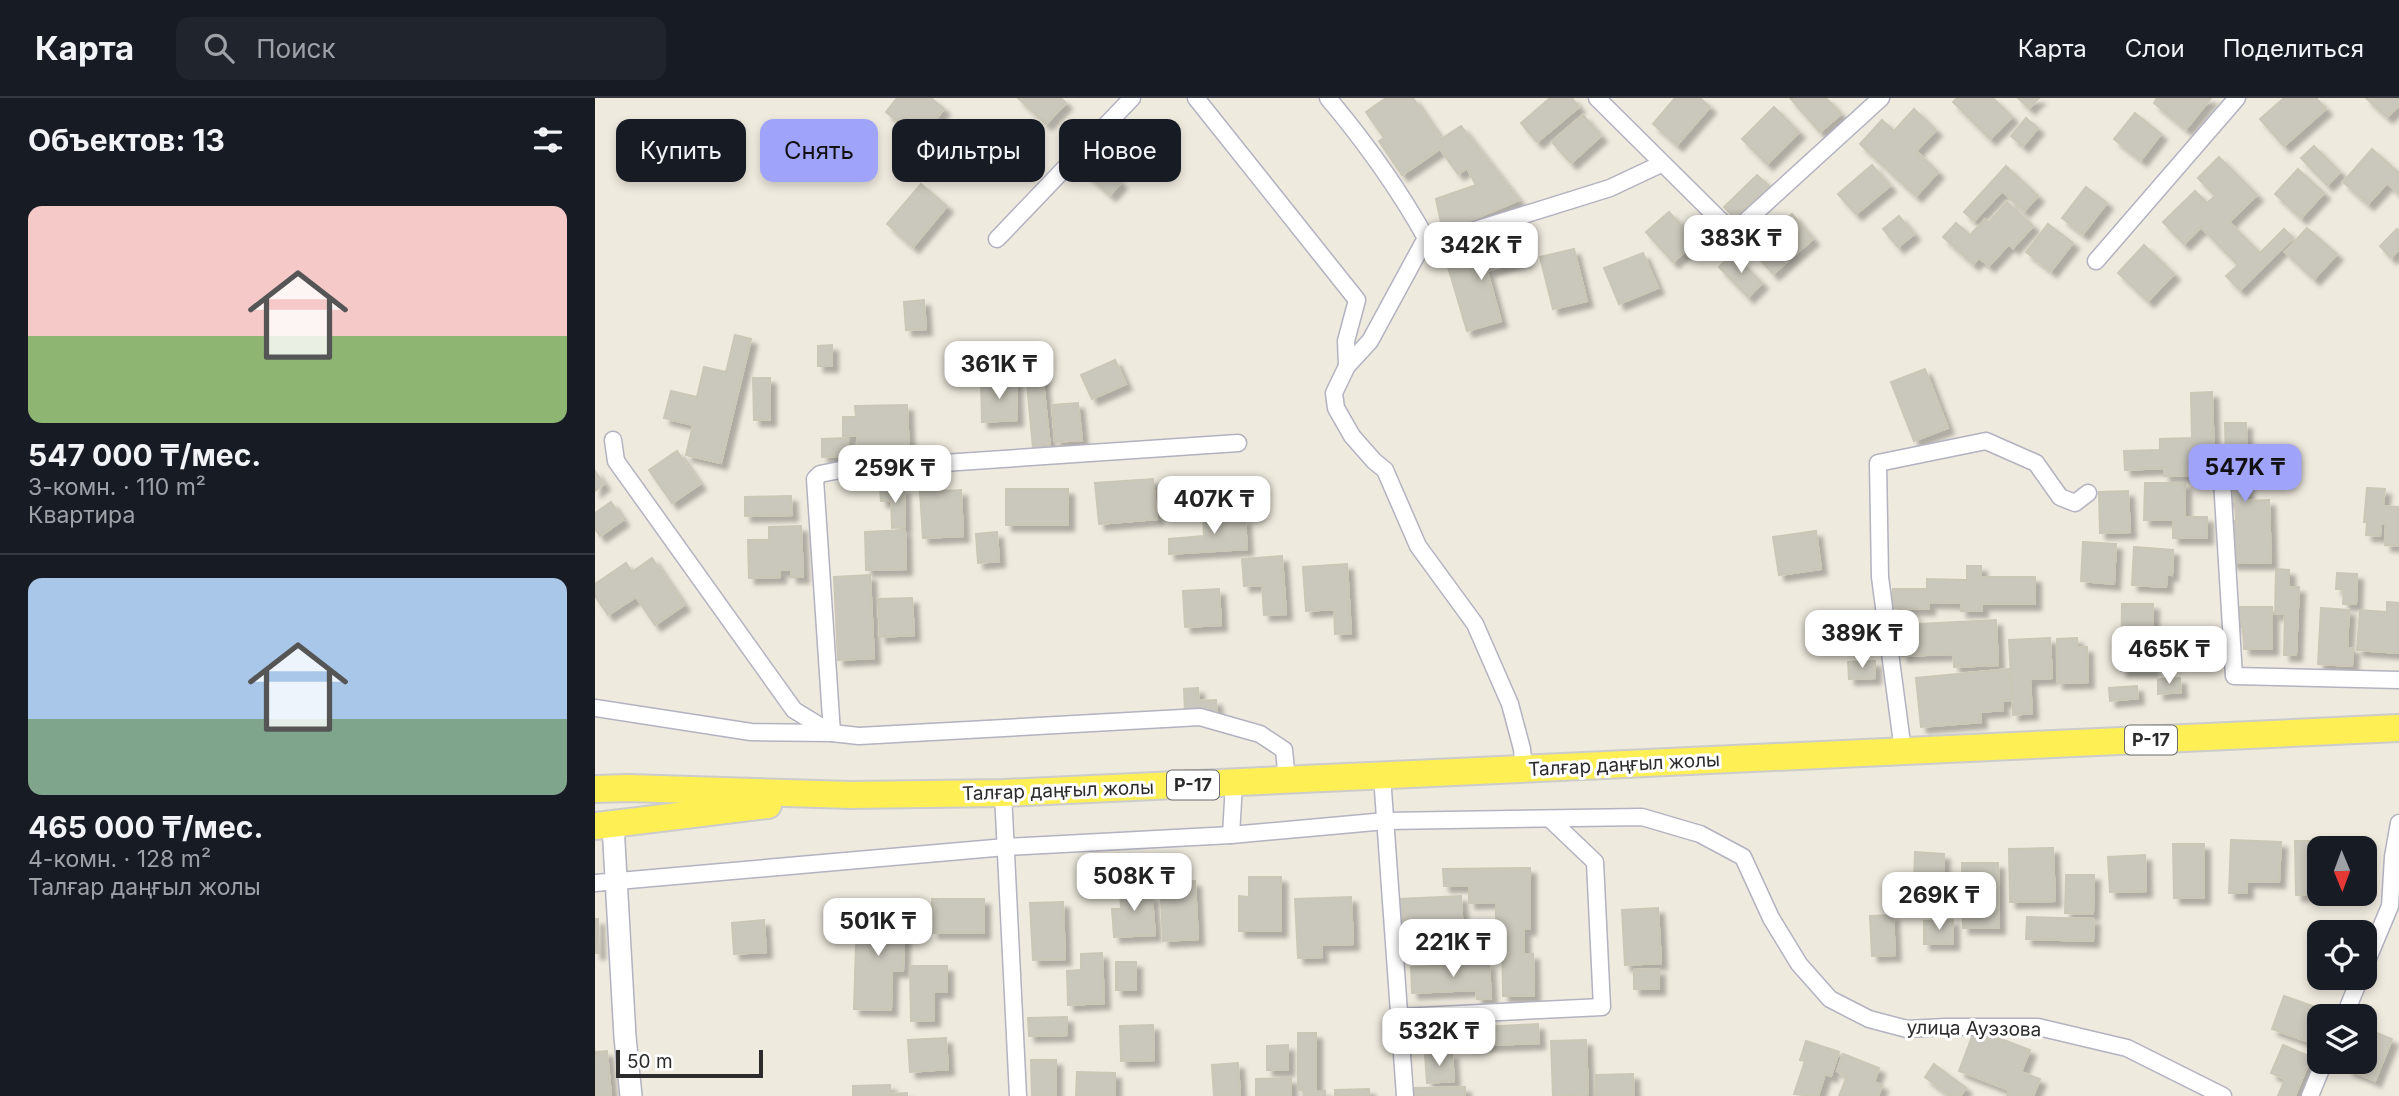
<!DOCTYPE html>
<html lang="ru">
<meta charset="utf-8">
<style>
body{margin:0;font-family:Inter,sans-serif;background:#20242c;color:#f1f3f6;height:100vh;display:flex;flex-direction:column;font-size:26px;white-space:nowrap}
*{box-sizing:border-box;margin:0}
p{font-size:23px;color:#9ea1a6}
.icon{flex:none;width:38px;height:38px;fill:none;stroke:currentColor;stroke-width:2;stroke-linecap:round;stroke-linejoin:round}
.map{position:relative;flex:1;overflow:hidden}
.drawer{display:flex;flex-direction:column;background:#171b24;width:595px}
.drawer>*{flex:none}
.hud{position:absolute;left:21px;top:21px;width:665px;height:63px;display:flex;gap:14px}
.needle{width:46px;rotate:179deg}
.controls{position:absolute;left:1712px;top:738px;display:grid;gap:14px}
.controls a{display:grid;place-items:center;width:70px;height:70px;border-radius:14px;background:#171b24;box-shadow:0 4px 10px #0003;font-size:35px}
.scale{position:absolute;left:21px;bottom:18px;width:147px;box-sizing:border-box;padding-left:7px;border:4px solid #2c2c2c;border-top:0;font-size:19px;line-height:24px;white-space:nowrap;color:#2c2c2c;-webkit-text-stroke:5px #fff;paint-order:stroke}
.price{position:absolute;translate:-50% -60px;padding:0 16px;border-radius:14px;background:#fff;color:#222;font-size:23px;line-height:46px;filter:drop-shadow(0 2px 4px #0008)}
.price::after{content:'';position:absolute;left:50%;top:42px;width:21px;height:16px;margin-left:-10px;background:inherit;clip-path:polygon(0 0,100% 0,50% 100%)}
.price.active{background:#9fa3fa;color:#111}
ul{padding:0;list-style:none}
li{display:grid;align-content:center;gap:14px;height:371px;padding:0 28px}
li+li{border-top:2px solid #363941}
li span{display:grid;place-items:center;height:217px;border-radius:14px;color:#555}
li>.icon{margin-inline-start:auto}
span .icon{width:126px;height:126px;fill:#fffc;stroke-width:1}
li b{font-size:30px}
h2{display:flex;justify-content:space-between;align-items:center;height:84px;padding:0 28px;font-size:30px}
.chip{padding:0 24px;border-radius:14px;background:#171b24;box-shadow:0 4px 10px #0003;font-size:24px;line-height:63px}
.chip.active{background:#9fa3fa;color:#111}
header{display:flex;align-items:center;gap:42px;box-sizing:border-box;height:98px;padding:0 35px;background:#171b24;border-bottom:2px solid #363941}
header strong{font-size:33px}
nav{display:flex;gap:38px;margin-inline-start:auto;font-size:24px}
.search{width:490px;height:63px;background:#20242c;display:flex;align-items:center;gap:18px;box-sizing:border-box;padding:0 24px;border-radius:14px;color:#9ea1a6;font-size:26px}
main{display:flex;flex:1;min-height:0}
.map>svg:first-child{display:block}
.building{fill:#cac8bc;stroke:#cbc7b7;stroke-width:2;filter:url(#shadow)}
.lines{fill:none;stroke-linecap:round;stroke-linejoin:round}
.minor-casing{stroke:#b2b2c1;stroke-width:19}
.tertiary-casing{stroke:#b2b2c1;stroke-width:24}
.primary-casing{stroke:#ccc;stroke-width:30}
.minor{stroke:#fff;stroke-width:16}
.tertiary{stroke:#fff;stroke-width:21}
.primary{stroke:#fef054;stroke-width:26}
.labels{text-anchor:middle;stroke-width:6;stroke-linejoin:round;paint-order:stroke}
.shield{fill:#fff;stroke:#6b6b6b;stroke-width:2}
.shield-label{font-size:18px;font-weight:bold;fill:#2c2c2c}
.street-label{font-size:19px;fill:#2c2c2c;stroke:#fff}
</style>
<header>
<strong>Карта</strong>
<div class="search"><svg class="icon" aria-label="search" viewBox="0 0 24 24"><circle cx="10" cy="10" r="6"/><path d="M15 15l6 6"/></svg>Поиск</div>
<nav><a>Карта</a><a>Слои</a><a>Поделиться</a></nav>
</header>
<main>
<section class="drawer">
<h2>Объектов: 13<svg class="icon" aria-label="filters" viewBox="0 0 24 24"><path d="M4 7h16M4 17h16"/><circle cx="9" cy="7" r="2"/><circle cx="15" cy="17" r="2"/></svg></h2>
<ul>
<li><span style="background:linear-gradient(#f6c9c9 60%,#8fb573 0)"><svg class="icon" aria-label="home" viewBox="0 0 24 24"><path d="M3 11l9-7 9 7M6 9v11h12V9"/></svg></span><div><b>547 000 ₸/мес.</b><p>3-комн. · 110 m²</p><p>Квартира</p></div></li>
<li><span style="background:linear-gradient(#a9c7e8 65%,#7fa58c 0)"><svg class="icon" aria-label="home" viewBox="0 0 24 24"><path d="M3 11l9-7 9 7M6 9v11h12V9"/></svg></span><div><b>465 000 ₸/мес.</b><p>4-комн. · 128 m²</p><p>Талғар даңғыл жолы</p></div></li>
</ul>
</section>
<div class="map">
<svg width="1804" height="998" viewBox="0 0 1804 998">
<defs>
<filter id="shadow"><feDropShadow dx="6" dy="6" stdDeviation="2" flood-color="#0004"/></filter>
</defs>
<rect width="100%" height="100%" fill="#efeade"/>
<!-- building -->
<g class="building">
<polygon points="302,0 336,0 349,11 325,41 291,14"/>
<polygon points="423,0 466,0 471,5 451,26"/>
<polygon points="791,0 818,0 846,41 866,28 924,102 848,134 841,101 881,87 872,70 863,76 845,51 807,77 784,43 789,40 771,14"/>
<polygon points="955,0 977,0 984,9 942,44 926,25"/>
<polygon points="1080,0 1105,0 1115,9 1082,47 1058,26"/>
<polygon points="1195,0 1231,0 1246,16 1225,34"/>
<polygon points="1362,0 1398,0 1417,19 1395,41 1358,4"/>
<polygon points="1423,0 1444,0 1434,10"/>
<polygon points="1562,0 1616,0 1591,31 1559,5"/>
<polygon points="1689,0 1721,0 1731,11 1689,48 1665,21"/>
<polygon points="1771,0 1804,0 1804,7 1792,19"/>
<polygon points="1179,9 1204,34 1172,66 1147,41"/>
<polygon points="1319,11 1341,32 1321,53 1343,74 1321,98 1265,46 1287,22 1299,33"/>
<polygon points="1540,15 1566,36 1546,62 1519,41"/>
<polygon points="988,17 1006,38 976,65 957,44"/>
<polygon points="1431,20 1443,30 1428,48 1416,38"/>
<polygon points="1719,48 1745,74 1732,87 1706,60"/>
<polygon points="1777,51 1804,75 1804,96 1792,85 1773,106 1748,84"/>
<polygon points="1624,59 1662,97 1634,124 1665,155 1689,131 1698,140 1645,192 1631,178 1643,167 1606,129 1589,146 1568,124 1600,93 1612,105 1620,98 1603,80"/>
<polygon points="499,60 510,70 514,65 523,73 519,78 526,85 515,97 488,73"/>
<polygon points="1277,67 1295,88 1261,116 1243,96"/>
<polygon points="1411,68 1443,98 1429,113 1407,93 1379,123 1369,114"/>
<polygon points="1703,71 1729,95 1706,120 1680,96"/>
<polygon points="1162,77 1174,88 1140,120 1129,109"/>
<polygon points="326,86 352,108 318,149 292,126"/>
<polygon points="1491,89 1512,105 1488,136 1467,120"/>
<polygon points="1412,104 1438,128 1418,150 1414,146 1394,168 1384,160 1378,166 1348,139 1361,125 1375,137 1390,121 1394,124"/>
<polygon points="1074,114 1101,144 1078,164 1051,134"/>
<polygon points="1197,116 1218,141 1178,176 1157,151"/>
<polygon points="1304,118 1319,136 1303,149 1288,131"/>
<polygon points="1453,126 1478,145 1456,173 1431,154"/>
<polygon points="1712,130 1742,156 1719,181 1690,154"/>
<polygon points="1802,131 1804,133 1804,151 1796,160 1785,148"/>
<polygon points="925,141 931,161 892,173 906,223 872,233 851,162"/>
<polygon points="1549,147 1579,176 1553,203 1523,175"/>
<polygon points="979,151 992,203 958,211 945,159"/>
<polygon points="1048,155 1063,190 1024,206 1009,170"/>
<polygon points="1138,156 1167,185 1153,199 1124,169"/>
<polygon points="329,202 331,231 311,232 309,204"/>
<polygon points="140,237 156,241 126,365 91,357 98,327 69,320 76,293 102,299 109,269 131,274"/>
<polygon points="237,247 237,268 223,268 223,248"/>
<polygon points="520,262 531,286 497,301 486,277"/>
<polygon points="446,264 455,348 438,350 430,265"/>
<polygon points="1330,271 1353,330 1319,343 1296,284"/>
<polygon points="158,280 175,280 175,322 159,322"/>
<polygon points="421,282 422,322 387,324 386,283"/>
<polygon points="1617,294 1619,359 1603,360 1604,377 1569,378 1569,370 1530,372 1529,353 1565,352 1565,341 1597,340 1596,295"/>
<polygon points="483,305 487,342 460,344 457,307"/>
<polygon points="312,307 314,356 263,357 262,338 248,338 248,319 261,319 260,308"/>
<polygon points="1630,325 1651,325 1652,403 1674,402 1676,465 1636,465 1635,423 1641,423 1640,404 1632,404"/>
<polygon points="253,340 253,358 227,359 227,341"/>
<polygon points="82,353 105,386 77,405 54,372"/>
<polygon points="0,373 9,386 0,393"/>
<polygon points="558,381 562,421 504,426 500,385"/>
<polygon points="1550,385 1590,385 1590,419 1612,419 1612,440 1578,440 1578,422 1549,422"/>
<polygon points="285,390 309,390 310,429 297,430 296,403 286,403"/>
<polygon points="1772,390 1790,391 1788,408 1804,409 1804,448 1790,447 1791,426 1786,426 1785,438 1771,437 1772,424 1769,424"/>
<rect x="411" y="391" width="62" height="36"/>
<polygon points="366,392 368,438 328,440 325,394"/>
<polygon points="660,392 662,415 639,416 639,408 622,409 621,395"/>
<polygon points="1533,393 1535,434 1505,435 1504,394"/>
<polygon points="196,398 197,417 150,418 150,399"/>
<polygon points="16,404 28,422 5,438 0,431 0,415"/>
<polygon points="637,413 637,422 650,421 652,451 574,456 574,441 609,438 608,415"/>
<polygon points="206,428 208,479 196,479 196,472 185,472 185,479 154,480 153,442 174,442 174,429"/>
<polygon points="310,432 311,471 271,472 270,434"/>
<polygon points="1221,433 1226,471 1184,477 1178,439"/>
<polygon points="402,434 404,463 383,465 381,436"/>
<polygon points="1488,444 1521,446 1519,486 1486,483"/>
<polygon points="1539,449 1578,452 1577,477 1572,476 1571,489 1537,487"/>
<polygon points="687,458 691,516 669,517 667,487 649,488 647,461"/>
<polygon points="57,460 89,507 60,527 41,499 13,517 0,498 0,486 31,465 37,474"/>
<polygon points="752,466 756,535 740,536 739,511 711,513 708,469"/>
<polygon points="1372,468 1386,468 1386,479 1440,479 1440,506 1387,506 1387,513 1366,513 1366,505 1334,504 1334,511 1297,510 1298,491 1332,491 1332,481 1372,482"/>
<polygon points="1681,471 1694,472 1694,489 1704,489 1701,557 1689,557 1690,516 1680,516"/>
<polygon points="1742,475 1762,476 1761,506 1748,506 1749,491 1741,491"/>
<polygon points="275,477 279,560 243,562 239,479"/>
<polygon points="624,491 626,527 590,529 588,493"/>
<polygon points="317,500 319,537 285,539 283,501"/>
<polygon points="1792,504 1804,505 1804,555 1762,552 1765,512 1792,514"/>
<polygon points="1527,506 1558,506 1557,573 1526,573"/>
<polygon points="1642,509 1677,509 1677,551 1649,551 1648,529 1642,529"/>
<polygon points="1726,510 1754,512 1752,550 1758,550 1757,568 1723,566"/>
<polygon points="1401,522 1403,567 1359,569 1358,556 1307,558 1305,527"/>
<polygon points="1455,540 1457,580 1435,581 1437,615 1418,617 1414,542"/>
<polygon points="1482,540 1482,549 1492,549 1493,584 1462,585 1462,541"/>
<polygon points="1280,563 1280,580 1254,581 1253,564"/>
<polygon points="1414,571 1417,602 1407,603 1408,612 1385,614 1386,624 1326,629 1321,580"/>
<polygon points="1585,580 1586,594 1563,596 1563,581"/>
<polygon points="1542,588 1543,600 1515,603 1514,590"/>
<polygon points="603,590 604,603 621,602 622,613 590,614 589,591"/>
<polygon points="1636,742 1686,744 1684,784 1652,783 1652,795 1634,795"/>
<polygon points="1700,743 1722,743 1722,797 1701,797"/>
<polygon points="1578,746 1609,746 1609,800 1579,800"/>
<polygon points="1458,750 1460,803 1415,804 1414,751"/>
<polygon points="1320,754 1349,756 1348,782 1319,781"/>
<polygon points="1550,757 1551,793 1515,794 1513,759"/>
<polygon points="1367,765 1403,765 1404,830 1368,830"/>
<polygon points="935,770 935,831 929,831 929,856 938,856 939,898 908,898 907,835 901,835 901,804 874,805 874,788 849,788 848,771"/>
<polygon points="1471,777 1499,777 1498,816 1470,815"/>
<polygon points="654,779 686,779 686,833 644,833 644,798 654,799"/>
<polygon points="600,783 603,841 568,843 566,800 580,799 579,784"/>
<polygon points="551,787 551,799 557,799 560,837 519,839 517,811 526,811 525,789"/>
<polygon points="866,798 868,836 806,839 804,801"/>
<polygon points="756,799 758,846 726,847 727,859 703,860 700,801"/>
<rect x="337" y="801" width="52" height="34"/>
<polygon points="468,804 470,861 438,862 435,805"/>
<polygon points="1063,810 1066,865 1030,867 1027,812"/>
<polygon points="262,813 310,814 308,873 297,873 296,912 259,911"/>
<polygon points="1298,817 1300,857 1277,858 1275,818"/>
<polygon points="1432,819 1499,821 1498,843 1431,841"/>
<polygon points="0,821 3,821 4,855 0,855"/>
<polygon points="169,822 171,854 139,856 137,825"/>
<polygon points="1358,822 1358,846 1329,846 1329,823"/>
<polygon points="507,855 509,905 473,907 472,873 486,872 486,856"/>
<rect x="521" y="864" width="20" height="28"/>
<polygon points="894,866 896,901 882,901 881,892 817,895 816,869"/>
<polygon points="315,868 352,868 352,894 339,894 339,922 316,923"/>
<polygon points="1064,871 1064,891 1039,891 1039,872"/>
<polygon points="1689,898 1734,914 1733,919 1724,919 1723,947 1677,931"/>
<polygon points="472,919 472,937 434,938 433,920"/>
<polygon points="943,926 944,945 873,948 872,930"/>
<polygon points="558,927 559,962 526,963 525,928"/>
<polygon points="1769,930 1797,941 1780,983 1752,971 1755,964 1769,964"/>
<polygon points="1380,931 1435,952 1426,974 1445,981 1438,998 1412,998 1414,992 1364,973"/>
<polygon points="703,935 721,935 721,993 730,993 730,998 709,998 709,992 703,992"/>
<polygon points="351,940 353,971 315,974 313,942"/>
<polygon points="991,942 993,996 958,998 956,943"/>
<polygon points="1211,943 1244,954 1236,978 1230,976 1223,998 1199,996 1210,963 1205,962"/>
<polygon points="693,947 693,972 672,972 672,948"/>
<polygon points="1688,947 1716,959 1700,998 1683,998 1690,981 1676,975"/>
<polygon points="12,953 16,998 1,998 0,954"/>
<polygon points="857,955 859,983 832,985 830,957"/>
<polygon points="1248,956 1284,970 1279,984 1287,987 1283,998 1244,998 1252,978 1242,973"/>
<polygon points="436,962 461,962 461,998 437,998"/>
<polygon points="643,965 645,998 619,998 617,967"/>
<polygon points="1339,966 1371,990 1365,998 1355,998 1330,979"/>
<polygon points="482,974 520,975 520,998 481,998"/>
<polygon points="1038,976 1039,998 1001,998 1001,977"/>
<polygon points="696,980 696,998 661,998 661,981"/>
<polygon points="295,987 295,996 312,995 312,998 258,998 258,988"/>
<polygon points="870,989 870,998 817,998 817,990"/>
<polygon points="774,991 774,998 740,998 740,992"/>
</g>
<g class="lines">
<!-- minor casing -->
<g class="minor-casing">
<g id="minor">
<polyline points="601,0 762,202 751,243 752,268"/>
<path d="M 733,0 C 770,44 803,90 831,140 L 855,140 L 1015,90 L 1066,66"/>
<polyline points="1002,0 1138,135 1286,0"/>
<polyline points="831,140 775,243 752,268 739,295 741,310 757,338 779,363 790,372 823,448 880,526 915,606 927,651 929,671"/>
<polyline points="402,141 537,0"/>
<polyline points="1501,163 1642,0"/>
<polyline points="18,342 21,363 199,612 235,634"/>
<polyline points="1627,382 1639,578 1804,582"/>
<polyline points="0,610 156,634 237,635 264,638 605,619 665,636 689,652 692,682"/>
<polyline points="237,635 220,381 225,376 245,372 643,345"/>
<polyline points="1308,653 1285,479 1283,365 1391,343 1441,365 1465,399 1480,405 1493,395"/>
<polyline points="787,678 810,998"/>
<polyline points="408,695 423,998"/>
<polyline points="636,737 639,686"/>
<polyline points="0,785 411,749 636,737 791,723 1047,719 1105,736 1148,759 1176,820 1204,866 1235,901 1274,921 1312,931 1350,929 1443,929 1532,950 1628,998"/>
<polyline points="1769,870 1795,808 1798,759 1804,725"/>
<polyline points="805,919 1007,909 1000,764 956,722"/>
<polyline points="1749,919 1765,880"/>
<polyline points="1715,998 1729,964"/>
</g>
</g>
<!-- tertiary casing -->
<g class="tertiary-casing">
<polyline id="tertiary" points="18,727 30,939 36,998"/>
</g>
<!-- primary casing -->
<g class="primary-casing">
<g id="primary">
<polyline points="0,691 33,690 255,697 408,695 1804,630"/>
<polyline points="0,728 173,707"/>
</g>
</g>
<!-- minor -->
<use href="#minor" class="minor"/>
<!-- tertiary -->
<use href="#tertiary" class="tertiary"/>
<!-- primary -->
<use href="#primary" class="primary"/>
</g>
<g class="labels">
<!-- shield labels -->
<g class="shield">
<rect x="1530" y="627.5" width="52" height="29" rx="5"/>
<rect x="572" y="672.5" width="52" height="29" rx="5"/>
</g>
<g class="shield-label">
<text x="1556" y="648">P-17</text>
<text x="598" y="693">P-17</text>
</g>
<!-- street labels -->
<g class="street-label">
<text transform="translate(1029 666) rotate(-3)" y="7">Талғар даңғыл жолы</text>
<text transform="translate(463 692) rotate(-2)" y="7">Талғар даңғыл жолы</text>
<text transform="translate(1379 930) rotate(1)" y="7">улица Ауэзова</text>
</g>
</g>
</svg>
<div class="controls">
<a><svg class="needle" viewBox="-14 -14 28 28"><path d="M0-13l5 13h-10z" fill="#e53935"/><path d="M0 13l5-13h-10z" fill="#9ea1a6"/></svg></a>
<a><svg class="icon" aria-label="locate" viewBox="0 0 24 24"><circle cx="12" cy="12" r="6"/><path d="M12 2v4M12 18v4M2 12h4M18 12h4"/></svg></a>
<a><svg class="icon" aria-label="layers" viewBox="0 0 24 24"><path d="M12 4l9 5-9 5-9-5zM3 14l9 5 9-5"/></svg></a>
</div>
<div class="scale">50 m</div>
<b class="price" style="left:1146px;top:177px">383K ₸</b>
<b class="price" style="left:886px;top:184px">342K ₸</b>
<b class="price" style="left:404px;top:303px">361K ₸</b>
<b class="price active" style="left:1650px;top:406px">547K ₸</b>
<b class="price" style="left:300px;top:407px">259K ₸</b>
<b class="price" style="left:619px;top:438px">407K ₸</b>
<b class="price" style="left:1267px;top:572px">389K ₸</b>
<b class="price" style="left:1574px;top:588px">465K ₸</b>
<b class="price" style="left:539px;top:815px">508K ₸</b>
<b class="price" style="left:1344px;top:834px">269K ₸</b>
<b class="price" style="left:283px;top:860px">501K ₸</b>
<b class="price" style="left:858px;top:881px">221K ₸</b>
<b class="price" style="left:844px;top:970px">532K ₸</b>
<div class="hud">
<a class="chip">Купить</a>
<a class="chip active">Снять</a>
<a class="chip">Фильтры</a>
<a class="chip">Новое</a>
</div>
</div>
</main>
